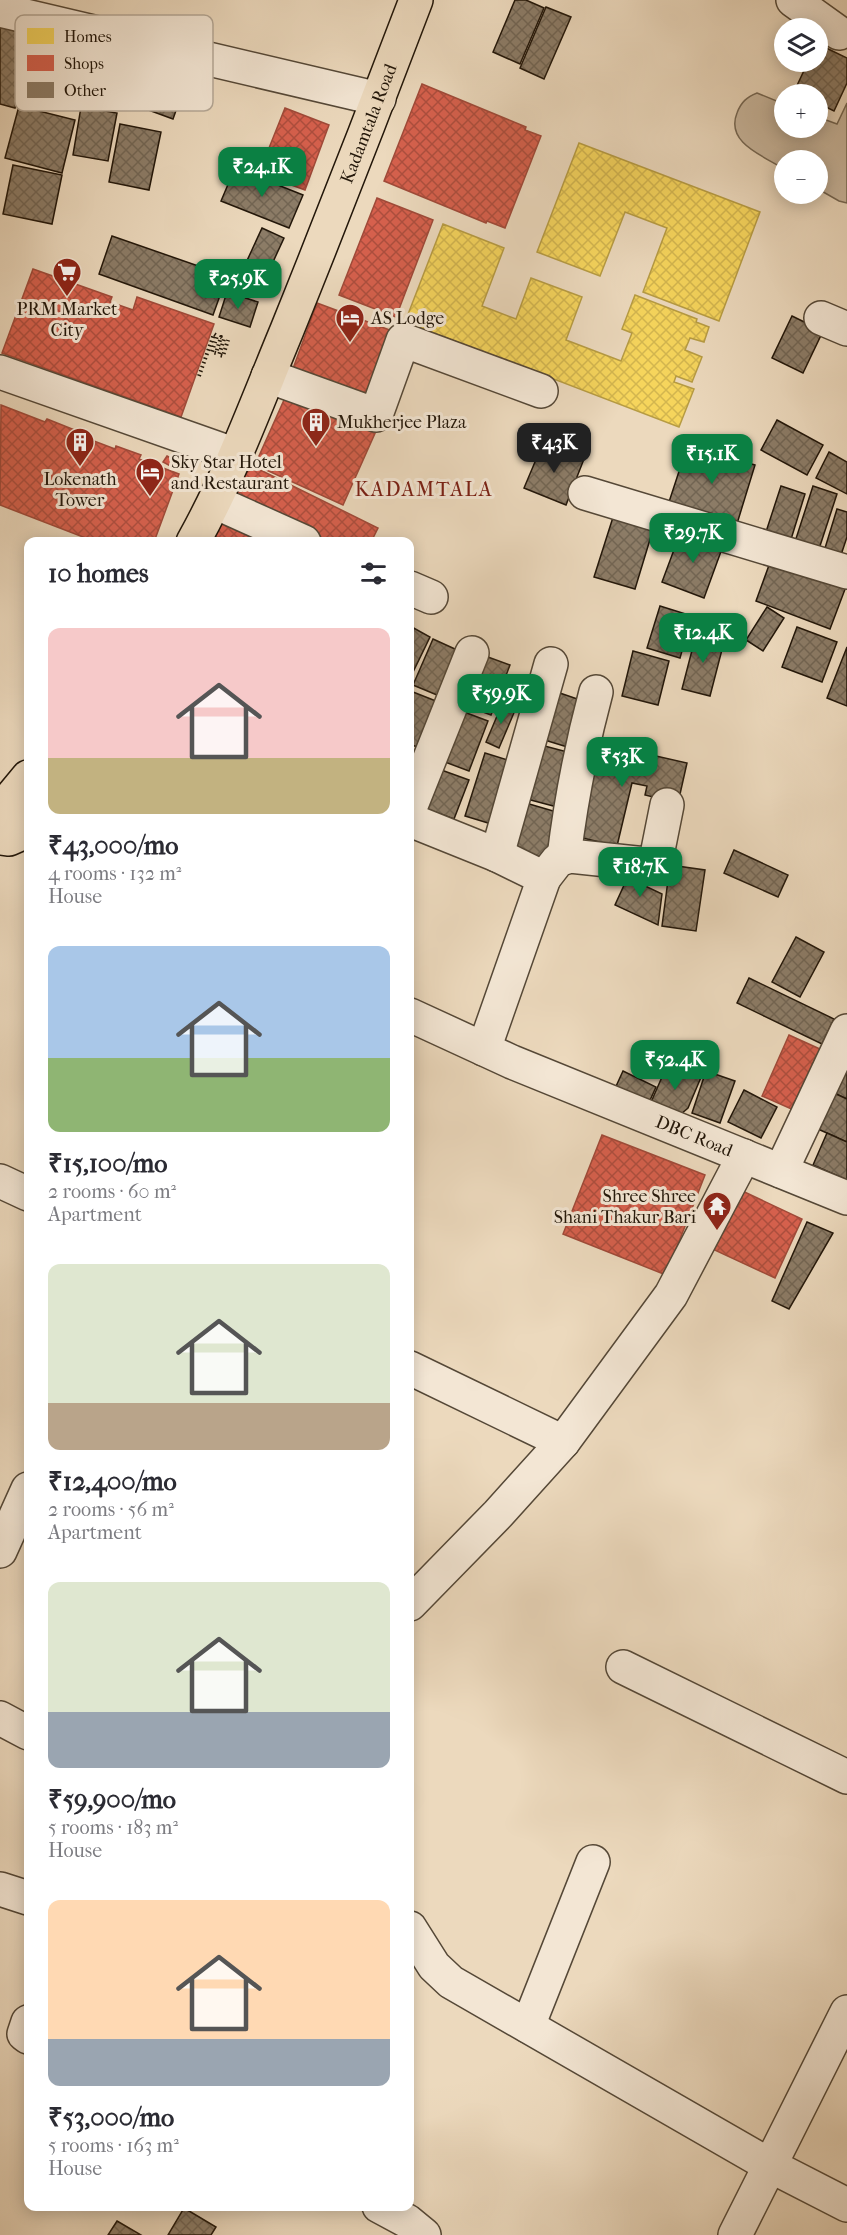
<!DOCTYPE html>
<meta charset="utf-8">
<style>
body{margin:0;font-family:"IM FELL French Canon",serif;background:#f2f2f3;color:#2b2b33;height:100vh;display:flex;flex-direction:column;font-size:22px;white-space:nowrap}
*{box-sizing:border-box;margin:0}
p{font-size:20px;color:#7c7c81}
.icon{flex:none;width:33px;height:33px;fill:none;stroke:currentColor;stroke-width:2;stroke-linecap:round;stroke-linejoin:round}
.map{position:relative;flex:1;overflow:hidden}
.panel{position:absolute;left:24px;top:537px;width:390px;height:1674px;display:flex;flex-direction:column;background:#fff;border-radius:12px;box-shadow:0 3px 15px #0003}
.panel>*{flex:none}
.controls{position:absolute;left:774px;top:18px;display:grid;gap:12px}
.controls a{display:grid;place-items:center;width:54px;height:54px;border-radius:50%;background:#fff;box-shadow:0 3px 15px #0003;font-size:30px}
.price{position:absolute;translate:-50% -51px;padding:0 14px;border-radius:12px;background:#0b8043;color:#fff;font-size:20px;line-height:39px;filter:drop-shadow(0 2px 3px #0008)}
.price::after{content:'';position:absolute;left:50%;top:36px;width:18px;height:14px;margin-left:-9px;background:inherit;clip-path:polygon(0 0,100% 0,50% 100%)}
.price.selected{background:#222;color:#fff}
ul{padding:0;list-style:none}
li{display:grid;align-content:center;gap:12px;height:318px;padding:0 24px}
li span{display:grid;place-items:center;height:186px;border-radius:12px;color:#555}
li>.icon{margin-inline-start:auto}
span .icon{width:108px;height:108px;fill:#fffc;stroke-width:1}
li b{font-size:26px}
h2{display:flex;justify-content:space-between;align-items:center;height:72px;padding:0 24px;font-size:26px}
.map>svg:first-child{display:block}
.grass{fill:#cab89f;stroke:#766854;stroke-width:1.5}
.homes{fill:url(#homes-cross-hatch);stroke:#b79c43;stroke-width:1.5}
.shops{fill:url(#shops-cross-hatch);stroke:#a04a39;stroke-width:1.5}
.building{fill:url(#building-cross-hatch);stroke:#23170a;stroke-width:1.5}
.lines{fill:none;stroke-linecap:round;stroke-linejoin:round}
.minor-casing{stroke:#554837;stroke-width:36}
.major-casing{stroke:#23170a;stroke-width:36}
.path{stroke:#23170a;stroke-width:4;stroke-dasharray:1.5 3;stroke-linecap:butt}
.minor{stroke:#f3e6d4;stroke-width:33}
.major{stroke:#ecd9bd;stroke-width:33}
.labels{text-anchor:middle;stroke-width:6;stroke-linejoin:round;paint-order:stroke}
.street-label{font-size:18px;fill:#23170a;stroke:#f3e6d4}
.poi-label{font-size:18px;fill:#23170a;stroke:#f3e6d4;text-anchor:start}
.neighbourhood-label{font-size:20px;letter-spacing:1.5px;fill:#7a1f14;stroke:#f3e6d4}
.key{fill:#f3e6d4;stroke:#b5a897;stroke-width:1.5}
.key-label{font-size:16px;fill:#23170a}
</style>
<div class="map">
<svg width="847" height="2235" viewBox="0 0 847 2235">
<defs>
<pattern id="homes-cross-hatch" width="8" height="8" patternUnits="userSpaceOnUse" patternTransform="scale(1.5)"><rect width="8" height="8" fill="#f6d55c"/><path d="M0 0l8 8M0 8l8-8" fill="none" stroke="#d3b64f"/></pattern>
<pattern id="shops-cross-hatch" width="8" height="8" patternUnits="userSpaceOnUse" patternTransform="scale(1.5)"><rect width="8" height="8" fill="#d6604d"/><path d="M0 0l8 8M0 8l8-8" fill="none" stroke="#ad4e3e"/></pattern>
<pattern id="building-cross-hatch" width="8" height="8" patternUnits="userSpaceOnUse" patternTransform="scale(1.5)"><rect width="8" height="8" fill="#8c7c67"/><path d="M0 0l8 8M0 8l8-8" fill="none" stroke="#726553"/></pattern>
</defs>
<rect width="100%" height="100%" fill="#ecd9bd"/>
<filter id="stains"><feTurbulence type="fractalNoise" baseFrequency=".00333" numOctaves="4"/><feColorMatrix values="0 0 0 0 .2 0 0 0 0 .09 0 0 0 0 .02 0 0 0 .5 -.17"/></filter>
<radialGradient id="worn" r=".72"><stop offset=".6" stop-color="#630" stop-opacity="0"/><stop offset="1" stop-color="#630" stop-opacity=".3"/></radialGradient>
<!-- grass -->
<path class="grass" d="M 757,93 L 784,104 L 784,128 L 818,128 L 818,117 L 837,124 L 847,103 L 847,203 L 839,201 L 818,189 L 818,160 L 784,160 L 784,169 C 764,156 725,143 737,113 C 741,102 747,97 757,93 Z"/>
<!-- homes -->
<g class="homes">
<polygon points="579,143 760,212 719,321 643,292 667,228 625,212 600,276 537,252"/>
<polygon points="443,224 504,248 482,306 516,319 531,278 582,297 566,340 621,361 632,333 622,329 635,295 697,319 696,322 709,327 704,342 690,338 685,350 702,357 692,382 676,376 674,382 694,389 679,427 405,322"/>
</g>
<!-- shops -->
<g class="shops">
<polygon points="422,84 526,127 525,130 541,136 505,228 487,221 486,223 384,181"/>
<polygon points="285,108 329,125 305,190 259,173"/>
<polygon points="377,198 433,220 396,317 339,295"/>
<polygon points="33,269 112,297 110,302 133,310 137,297 214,324 181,417 2,353"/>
<polygon points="317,303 395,332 373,404 291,374"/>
<polygon points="288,391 376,431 343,505 255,465"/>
<polygon points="1,405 45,422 47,419 80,432 78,435 115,449 116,446 141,455 139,459 179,474 154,542 96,542 0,505"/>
<polygon points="167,456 177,461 174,468 163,462"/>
<polygon points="246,463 378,528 371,542 226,542 211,534"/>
<polygon points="789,1035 822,1050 796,1111 762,1096"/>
<polygon points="602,1135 705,1175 666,1275 563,1234"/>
<polygon points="736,1188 802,1219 775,1278 708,1247"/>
</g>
<!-- building -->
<g class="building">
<polygon points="515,0 526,0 544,8 520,64 493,52"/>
<polygon points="546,7 571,17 544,79 520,68"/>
<polygon points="0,27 34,36 15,108 0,104"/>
<polygon points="818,44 847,58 847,83 834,111 818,103 818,94 798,94 794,92 808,62 818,62"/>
<polygon points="159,63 189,74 173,119 143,108"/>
<polygon points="19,106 75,120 62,173 5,158"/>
<polygon points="81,107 117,113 108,161 73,155"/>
<polygon points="120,124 161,132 149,190 109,182"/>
<polygon points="13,165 62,175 52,224 3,214"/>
<polygon points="235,168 303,195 289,228 221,201"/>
<polygon points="262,228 284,238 267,275 245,265"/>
<polygon points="112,236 227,276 213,315 99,274"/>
<polygon points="227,292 258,302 250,327 219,317"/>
<polygon points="792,316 823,331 803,373 772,358"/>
<polygon points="777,420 823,445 807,475 761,450"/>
<polygon points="543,443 584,459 566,505 524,488"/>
<polygon points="688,444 755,465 736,527 668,505"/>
<polygon points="829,452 847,462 847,494 816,478"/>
<polygon points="781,486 805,494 788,549 763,541"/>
<polygon points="813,486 837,494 817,555 793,548"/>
<polygon points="837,509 847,512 847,537 838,564 822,558"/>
<polygon points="615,511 655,523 635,589 594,577"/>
<polygon points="681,531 723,546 704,598 662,582"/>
<polygon points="772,557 847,584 830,629 756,601"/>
<polygon points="660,606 692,616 680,658 647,648"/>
<polygon points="767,607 784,618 763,651 746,640"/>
<polygon points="410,626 430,637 413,672 410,671"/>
<polygon points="797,627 837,642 822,682 782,667"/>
<polygon points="697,631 725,638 710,696 682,689"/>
<polygon points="433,639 468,655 449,700 413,685"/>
<polygon points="847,647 847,706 827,698"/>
<polygon points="633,651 669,661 658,705 622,696"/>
<polygon points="477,653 510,665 491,715 459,703"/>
<polygon points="554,691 589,703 574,749 538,738"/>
<polygon points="413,692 446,705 426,751 410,744 410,700"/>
<polygon points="503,702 516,708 499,748 486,742"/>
<polygon points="456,709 488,721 469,771 437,759"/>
<polygon points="590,741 687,763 678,803 645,795 647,786 632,783 617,846 578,837"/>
<polygon points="537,744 575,754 561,808 523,798"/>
<polygon points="485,753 517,763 498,826 465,816"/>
<polygon points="433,767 469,780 454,819 418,806"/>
<polygon points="519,801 560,813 546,860 505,848"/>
<polygon points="734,850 788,875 778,897 724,873"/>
<polygon points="670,865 705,870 696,931 662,926"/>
<polygon points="631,870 649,878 645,886 662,894 658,925 615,905"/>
<polygon points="796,937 824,952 800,997 772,982"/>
<polygon points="749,978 834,1019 822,1044 737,1003"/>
<polygon points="669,1061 702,1075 688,1108 674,1120 648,1109"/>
<polygon points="847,1064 847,1099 834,1093"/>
<polygon points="623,1071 656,1087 646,1109 613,1093"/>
<polygon points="706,1071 735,1081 720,1123 692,1113"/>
<polygon points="744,1090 777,1107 761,1138 728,1122"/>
<polygon points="834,1093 847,1099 847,1142 818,1129"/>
<polygon points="827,1133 847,1142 847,1180 813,1165"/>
<polygon points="807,1222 833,1233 789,1309 772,1301"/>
<polygon points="184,2208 216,2227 211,2235 168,2235"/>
<polygon points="117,2221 141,2235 108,2235"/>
</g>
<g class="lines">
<!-- minor casing -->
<g class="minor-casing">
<g id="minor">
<polyline points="793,0 839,33"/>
<polyline points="0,10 379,99"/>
<polyline points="821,318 847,329"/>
<polyline points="0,372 236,455"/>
<polyline points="268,376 376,415 403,340 541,391"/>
<polyline points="585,493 847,572"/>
<polyline points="215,502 304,542"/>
<polyline points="410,588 431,597"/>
<polyline points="410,808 472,653"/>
<polyline points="410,820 497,855 544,878 484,1049"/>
<polyline points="497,855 551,664"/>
<path d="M 564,857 C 571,799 581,748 596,692"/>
<polyline points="544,878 558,860 570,856 655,865 667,805"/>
<path id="s1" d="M 410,1015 L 512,1062 L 847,1198"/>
<polyline points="781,1171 847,1031"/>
<polyline points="0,1181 28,1194"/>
<polyline points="410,1368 563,1442"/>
<polyline points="0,1551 28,1489"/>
<polyline points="410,1604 498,1514 563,1442 671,1295 744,1156"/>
<polyline points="623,1667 847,1777"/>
<polyline points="0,1718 28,1733"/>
<polyline points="0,1889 28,1898"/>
<polyline points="410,1928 434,1966 451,1982 769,2165 847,2205"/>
<polyline points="28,2022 24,2034 28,2037"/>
<polyline points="528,2026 593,1862"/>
<polyline points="379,2206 407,2221 424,2235"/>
<polyline points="735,2235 847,2012"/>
</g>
</g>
<!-- major casing -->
<g class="major-casing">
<g id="major">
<path id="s2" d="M 193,542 C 231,474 257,402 287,330 C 331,221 374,111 416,0"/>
<polyline points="4,806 28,777"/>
<path d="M 0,808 L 14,809 C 24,816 24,825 18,835 L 9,839 L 0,838"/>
</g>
</g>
<!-- path -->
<polyline class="path" points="199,376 214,334 217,336 212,352 216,353 221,337 224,339 219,355 223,356 228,340"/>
<!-- minor -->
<use href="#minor" class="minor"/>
<!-- major -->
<use href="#major" class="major"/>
</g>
<!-- icons -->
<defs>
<g id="supermarket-pin" transform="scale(1.5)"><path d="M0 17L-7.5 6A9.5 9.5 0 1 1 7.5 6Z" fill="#8f2418" stroke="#f3e6d4"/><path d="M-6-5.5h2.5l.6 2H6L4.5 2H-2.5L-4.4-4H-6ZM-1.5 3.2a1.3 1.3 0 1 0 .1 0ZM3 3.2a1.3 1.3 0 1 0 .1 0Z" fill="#fff"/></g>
<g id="hotel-pin" transform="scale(1.5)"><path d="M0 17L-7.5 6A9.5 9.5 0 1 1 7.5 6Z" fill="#8f2418" stroke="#f3e6d4"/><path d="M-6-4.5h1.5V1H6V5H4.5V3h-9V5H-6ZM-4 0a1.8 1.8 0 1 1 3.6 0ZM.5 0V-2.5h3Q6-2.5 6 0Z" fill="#fff"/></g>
<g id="building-pin" transform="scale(1.5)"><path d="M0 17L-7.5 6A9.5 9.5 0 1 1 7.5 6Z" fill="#8f2418" stroke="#f3e6d4"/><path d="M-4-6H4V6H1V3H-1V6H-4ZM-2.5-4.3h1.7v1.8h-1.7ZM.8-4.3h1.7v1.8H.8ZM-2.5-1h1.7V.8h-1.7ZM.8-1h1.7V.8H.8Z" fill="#fff"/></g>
<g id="temple-pin" transform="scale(1.5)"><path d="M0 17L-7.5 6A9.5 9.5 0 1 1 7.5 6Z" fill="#8f2418" stroke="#f3e6d4"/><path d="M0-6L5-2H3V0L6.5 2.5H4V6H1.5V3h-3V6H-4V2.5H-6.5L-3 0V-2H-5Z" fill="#fff"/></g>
</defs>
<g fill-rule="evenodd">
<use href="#supermarket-pin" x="67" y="272"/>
<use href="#hotel-pin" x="350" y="318"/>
<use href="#building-pin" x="316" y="422"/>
<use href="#building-pin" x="80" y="442"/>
<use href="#hotel-pin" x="150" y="472"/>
<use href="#temple-pin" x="717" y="1206"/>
</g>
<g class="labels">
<!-- street labels -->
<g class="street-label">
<text dy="6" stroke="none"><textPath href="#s2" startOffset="454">Kadamtala Road</textPath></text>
<text dy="6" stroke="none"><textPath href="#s1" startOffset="309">DBC Road</textPath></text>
</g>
<!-- poi labels -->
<g class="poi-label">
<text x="67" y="315" text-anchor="middle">PRM Market<tspan x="67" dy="21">City</tspan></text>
<text x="371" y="324">AS Lodge</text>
<text x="337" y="428">Mukherjee Plaza</text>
<text x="171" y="468">Sky Star Hotel<tspan x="171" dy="21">and Restaurant</tspan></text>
<text x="80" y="485" text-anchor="middle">Lokenath<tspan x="80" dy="21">Tower</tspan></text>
<text x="696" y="1202" text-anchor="end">Shree Shree<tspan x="696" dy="21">Shani Thakur Bari</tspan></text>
</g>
<!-- neighbourhood labels -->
<g class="neighbourhood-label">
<text x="424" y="496">KADAMTALA</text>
</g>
</g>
<!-- legend -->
<rect x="15" y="15" width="198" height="96" rx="9" class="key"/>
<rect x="27" y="28" width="27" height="16" fill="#f6d55c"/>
<rect x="27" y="55" width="27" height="16" fill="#d6604d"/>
<rect x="27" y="82" width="27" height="16" fill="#8c7c67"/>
<g class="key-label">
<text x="64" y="42">Homes</text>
<text x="64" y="69">Shops</text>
<text x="64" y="96">Other</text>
</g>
<rect width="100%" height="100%" filter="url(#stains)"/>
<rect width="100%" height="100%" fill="url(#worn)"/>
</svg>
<div class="controls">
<a><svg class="icon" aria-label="layers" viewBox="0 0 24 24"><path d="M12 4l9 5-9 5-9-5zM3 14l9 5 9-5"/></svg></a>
<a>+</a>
<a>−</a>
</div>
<b class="price" style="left:262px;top:198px">₹24.1K</b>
<b class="price" style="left:238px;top:310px">₹25.9K</b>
<b class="price selected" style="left:554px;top:474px">₹43K</b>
<b class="price" style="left:712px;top:485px">₹15.1K</b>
<b class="price" style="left:693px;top:564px">₹29.7K</b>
<b class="price" style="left:703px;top:664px">₹12.4K</b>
<b class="price" style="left:501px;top:725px">₹59.9K</b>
<b class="price" style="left:622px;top:788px">₹53K</b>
<b class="price" style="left:640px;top:898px">₹18.7K</b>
<b class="price" style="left:675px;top:1091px">₹52.4K</b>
<section class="panel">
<h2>10 homes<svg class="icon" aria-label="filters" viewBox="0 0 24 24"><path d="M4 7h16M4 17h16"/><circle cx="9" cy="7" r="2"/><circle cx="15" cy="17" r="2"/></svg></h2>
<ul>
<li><span style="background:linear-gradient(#f6c9c9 70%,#c2b280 0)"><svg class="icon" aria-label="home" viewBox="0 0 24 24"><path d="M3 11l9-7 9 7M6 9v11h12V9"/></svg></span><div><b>₹43,000/mo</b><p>4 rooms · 132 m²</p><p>House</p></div></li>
<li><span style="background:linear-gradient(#a9c7e8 60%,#8fb573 0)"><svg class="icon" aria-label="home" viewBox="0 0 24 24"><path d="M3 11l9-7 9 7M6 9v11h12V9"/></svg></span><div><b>₹15,100/mo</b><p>2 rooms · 60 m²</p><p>Apartment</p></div></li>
<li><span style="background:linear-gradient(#dfe7d0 75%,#b9a48a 0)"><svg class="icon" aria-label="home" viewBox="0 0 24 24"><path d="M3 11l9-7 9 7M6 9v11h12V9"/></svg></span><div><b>₹12,400/mo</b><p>2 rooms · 56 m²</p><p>Apartment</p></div></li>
<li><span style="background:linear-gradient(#dfe7d0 70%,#9aa5b1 0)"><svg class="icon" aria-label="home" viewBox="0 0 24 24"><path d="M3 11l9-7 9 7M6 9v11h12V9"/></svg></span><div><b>₹59,900/mo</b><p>5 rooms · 183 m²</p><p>House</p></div></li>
<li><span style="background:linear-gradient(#ffd9b3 75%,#9aa5b1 0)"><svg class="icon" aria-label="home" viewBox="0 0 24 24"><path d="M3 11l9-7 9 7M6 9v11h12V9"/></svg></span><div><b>₹53,000/mo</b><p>5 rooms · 163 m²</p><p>House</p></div></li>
</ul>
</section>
</div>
